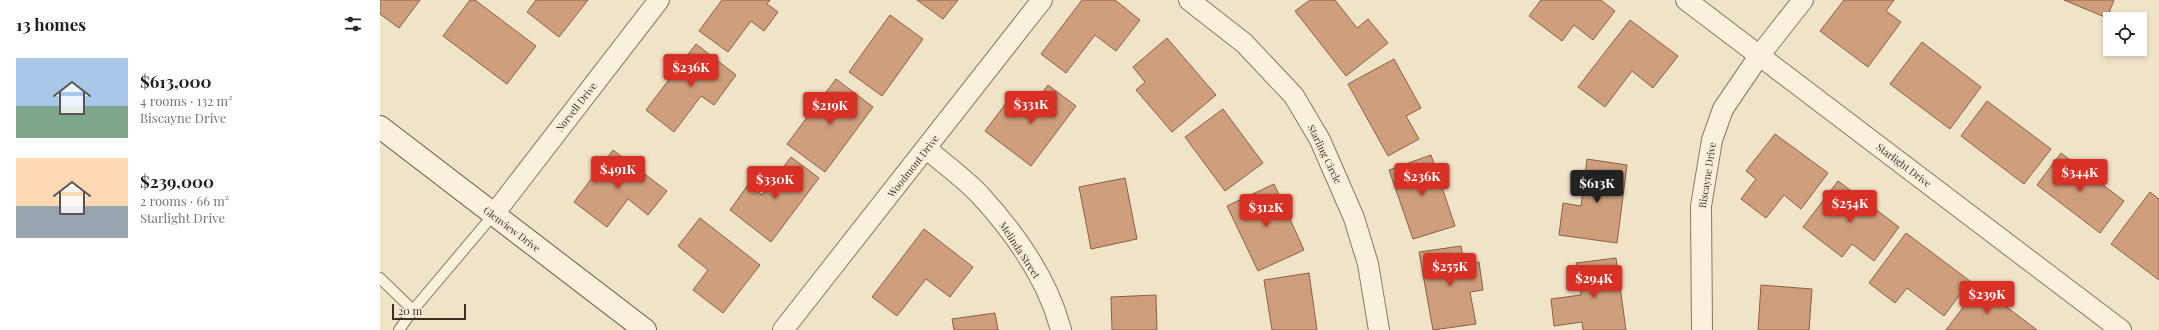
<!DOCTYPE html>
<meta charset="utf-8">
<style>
body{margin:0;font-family:"Playfair Display",serif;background:#f2f2f2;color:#202124;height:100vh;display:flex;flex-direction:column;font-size:15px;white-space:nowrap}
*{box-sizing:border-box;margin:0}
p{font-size:13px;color:#757577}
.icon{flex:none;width:22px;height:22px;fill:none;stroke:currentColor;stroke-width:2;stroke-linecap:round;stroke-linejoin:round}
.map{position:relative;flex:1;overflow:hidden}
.sheet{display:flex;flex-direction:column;background:#fff;width:380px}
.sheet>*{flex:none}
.buttons{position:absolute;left:1723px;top:12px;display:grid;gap:8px}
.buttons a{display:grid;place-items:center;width:44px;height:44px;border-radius:0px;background:#fff;box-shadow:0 2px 6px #0003;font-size:20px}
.scale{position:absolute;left:12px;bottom:10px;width:74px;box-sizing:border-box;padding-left:4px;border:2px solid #3d2e20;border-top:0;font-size:11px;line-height:14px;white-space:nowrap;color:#3d2e20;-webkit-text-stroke:3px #f7eed8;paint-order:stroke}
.price{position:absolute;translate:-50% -34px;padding:0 9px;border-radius:4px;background:#d93025;color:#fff;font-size:13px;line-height:26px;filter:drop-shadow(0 1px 2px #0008)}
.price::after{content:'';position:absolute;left:50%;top:24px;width:12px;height:9px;margin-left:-6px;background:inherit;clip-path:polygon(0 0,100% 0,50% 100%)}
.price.current{background:#222;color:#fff}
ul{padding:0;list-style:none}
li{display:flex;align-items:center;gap:12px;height:100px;padding:0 16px}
li span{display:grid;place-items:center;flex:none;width:112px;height:80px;border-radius:0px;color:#555}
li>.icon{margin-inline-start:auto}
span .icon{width:48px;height:48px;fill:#fffc;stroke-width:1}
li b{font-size:17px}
h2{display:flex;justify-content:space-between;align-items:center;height:48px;padding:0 16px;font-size:17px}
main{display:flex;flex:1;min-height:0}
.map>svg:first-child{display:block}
.building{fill:#cf9f7d;stroke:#8d5f41}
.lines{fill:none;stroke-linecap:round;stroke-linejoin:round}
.service-casing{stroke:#8d765c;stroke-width:12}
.minor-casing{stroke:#8d765c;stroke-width:22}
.secondary-casing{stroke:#6f573f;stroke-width:24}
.service{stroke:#faf1dc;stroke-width:10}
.minor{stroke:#faf1dc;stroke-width:20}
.secondary{stroke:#faf1dc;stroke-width:22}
.labels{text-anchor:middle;stroke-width:3;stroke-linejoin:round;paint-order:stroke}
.street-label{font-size:10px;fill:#3d2e20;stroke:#f7eed8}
</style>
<main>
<section class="sheet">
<h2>13 homes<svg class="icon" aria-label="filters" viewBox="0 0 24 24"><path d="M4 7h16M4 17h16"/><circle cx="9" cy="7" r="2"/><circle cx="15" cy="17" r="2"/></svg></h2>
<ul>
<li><span style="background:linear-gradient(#a9c7e8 60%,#7fa58c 0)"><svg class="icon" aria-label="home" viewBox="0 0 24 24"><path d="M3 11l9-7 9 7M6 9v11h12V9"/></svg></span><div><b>$613,000</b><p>4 rooms · 132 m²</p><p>Biscayne Drive</p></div></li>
<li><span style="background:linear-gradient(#ffd9b3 60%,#9aa5b1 0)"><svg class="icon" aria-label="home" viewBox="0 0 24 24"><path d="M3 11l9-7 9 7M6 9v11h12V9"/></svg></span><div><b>$239,000</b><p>2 rooms · 66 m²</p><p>Starlight Drive</p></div></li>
</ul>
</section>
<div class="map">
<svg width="1779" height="330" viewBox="0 0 1779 330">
<rect width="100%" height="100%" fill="#f0e4c8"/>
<!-- building -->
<g class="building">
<polygon points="0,0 40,0 19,28 0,14"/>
<polygon points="90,0 95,0 156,46 127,84 63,36"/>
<polygon points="156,0 208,0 179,37 147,12"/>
<polygon points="342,0 390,0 387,4 398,12 384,31 371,21 348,52 319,31"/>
<polygon points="537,0 578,0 563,19"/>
<polygon points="702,0 735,0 760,20 736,51 715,35 686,73 661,54"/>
<polygon points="930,0 955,0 977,28 988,19 1008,43 966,76 915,11"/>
<polygon points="1161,0 1221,0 1235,11 1213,40 1194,25 1182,41 1149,16"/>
<polygon points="1464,0 1514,0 1506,11 1521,22 1488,67 1440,31"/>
<polygon points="1684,0 1734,0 1727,18"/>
<polygon points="510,15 543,39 502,96 469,72"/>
<polygon points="1250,20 1298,56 1273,88 1252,71 1225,107 1198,87"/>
<polygon points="787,38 836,95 792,132 756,90 765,82 753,67"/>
<polygon points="1542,42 1601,87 1570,129 1510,84"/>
<polygon points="316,44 356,75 334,105 321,96 294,132 266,110"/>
<polygon points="1014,59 1041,108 1026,116 1039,139 1008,156 968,84"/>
<polygon points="456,79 493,107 445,172 407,144"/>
<polygon points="668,85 696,106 651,166 605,131 627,102 645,116"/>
<polygon points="1607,101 1671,149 1644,184 1581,136"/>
<polygon points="843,109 883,163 845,191 805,137"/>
<polygon points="1395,134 1448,173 1421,209 1404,195 1386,218 1361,199 1376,179 1366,171"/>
<polygon points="233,150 287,191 268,215 248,199 227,227 194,202"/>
<polygon points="1681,153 1744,201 1720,233 1657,185"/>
<polygon points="1051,155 1075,226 1033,239 1009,170"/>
<polygon points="411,157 439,178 391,242 350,210 368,185 382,195"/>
<polygon points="1207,159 1247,165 1237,243 1179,235 1183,203 1201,206"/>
<polygon points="745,178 757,239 711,249 699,187"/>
<polygon points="1458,181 1519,227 1494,261 1472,244 1462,257 1423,227"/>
<polygon points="894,184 924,250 878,271 847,206"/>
<polygon points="1770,192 1779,199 1779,280 1731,244"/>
<polygon points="320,218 380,265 343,313 313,290 328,270 298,246"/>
<polygon points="544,229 593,267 570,297 546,279 517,316 492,297"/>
<polygon points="1526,233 1590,281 1564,316 1527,288 1515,303 1489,283"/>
<polygon points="1081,246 1084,265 1099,262 1103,290 1090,292 1096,324 1053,330 1039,252"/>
<polygon points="1236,258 1246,330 1203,330 1202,322 1174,326 1171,299 1201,295 1196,263"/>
<polygon points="929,273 937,330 892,330 884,280"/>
<polygon points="1381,285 1432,289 1429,330 1378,330"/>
<polygon points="1599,286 1657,330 1566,330"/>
<polygon points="776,295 777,330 732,330 731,297"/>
<polygon points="615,313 618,330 574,330 572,319"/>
</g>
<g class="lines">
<!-- service casing -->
<g class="service-casing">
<g id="service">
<polyline points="0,278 33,310"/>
<polyline points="19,330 33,310 114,214"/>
</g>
</g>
<!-- minor casing -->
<g class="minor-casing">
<g id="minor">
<polyline points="809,0 864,43 914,96 940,140 974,218 988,264 999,330"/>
<polyline points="1306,0 1741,330"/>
<path d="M 547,149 C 564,164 584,178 600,195 C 634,232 668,280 681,330"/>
<polyline points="114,214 279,0"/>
<polyline points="403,330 662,0"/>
<polyline points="1322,330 1321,206 1332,140 1343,109 1379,56 1423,0"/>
</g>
</g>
<!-- secondary casing -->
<g class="secondary-casing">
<polyline id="secondary" points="0,127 265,330"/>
</g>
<!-- service -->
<use href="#service" class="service"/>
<!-- minor -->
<use href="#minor" class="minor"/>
<!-- secondary -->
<use href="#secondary" class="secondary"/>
</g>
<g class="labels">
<!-- street labels -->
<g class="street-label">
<text transform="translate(196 107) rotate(-52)" y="4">Norvell Drive</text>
<text transform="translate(945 154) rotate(64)" y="4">Starling Circle</text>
<text transform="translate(1524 165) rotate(37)" y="4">Starlight Drive</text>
<text transform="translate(533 166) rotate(-52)" y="4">Woodmont Drive</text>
<text transform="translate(1327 175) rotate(-81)" y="4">Biscayne Drive</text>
<text transform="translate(132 229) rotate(37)" y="4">Glenview Drive</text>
<text transform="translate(640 250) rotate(57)" y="4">Melinda Street</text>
</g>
</g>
</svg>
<div class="buttons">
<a><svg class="icon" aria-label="locate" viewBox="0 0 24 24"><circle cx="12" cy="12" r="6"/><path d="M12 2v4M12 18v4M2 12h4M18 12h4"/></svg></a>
</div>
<div class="scale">20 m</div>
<b class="price" style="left:311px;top:88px">$236K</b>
<b class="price" style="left:651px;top:125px">$331K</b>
<b class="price" style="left:450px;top:126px">$219K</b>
<b class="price" style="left:238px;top:190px">$491K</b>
<b class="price" style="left:1700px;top:193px">$344K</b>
<b class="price" style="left:1042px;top:197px">$236K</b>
<b class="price" style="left:395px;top:200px">$330K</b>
<b class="price current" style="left:1217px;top:204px">$613K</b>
<b class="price" style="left:1470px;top:224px">$254K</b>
<b class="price" style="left:886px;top:228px">$312K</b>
<b class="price" style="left:1070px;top:287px">$255K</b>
<b class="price" style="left:1214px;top:299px">$294K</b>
<b class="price" style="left:1607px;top:315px">$239K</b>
</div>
</main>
